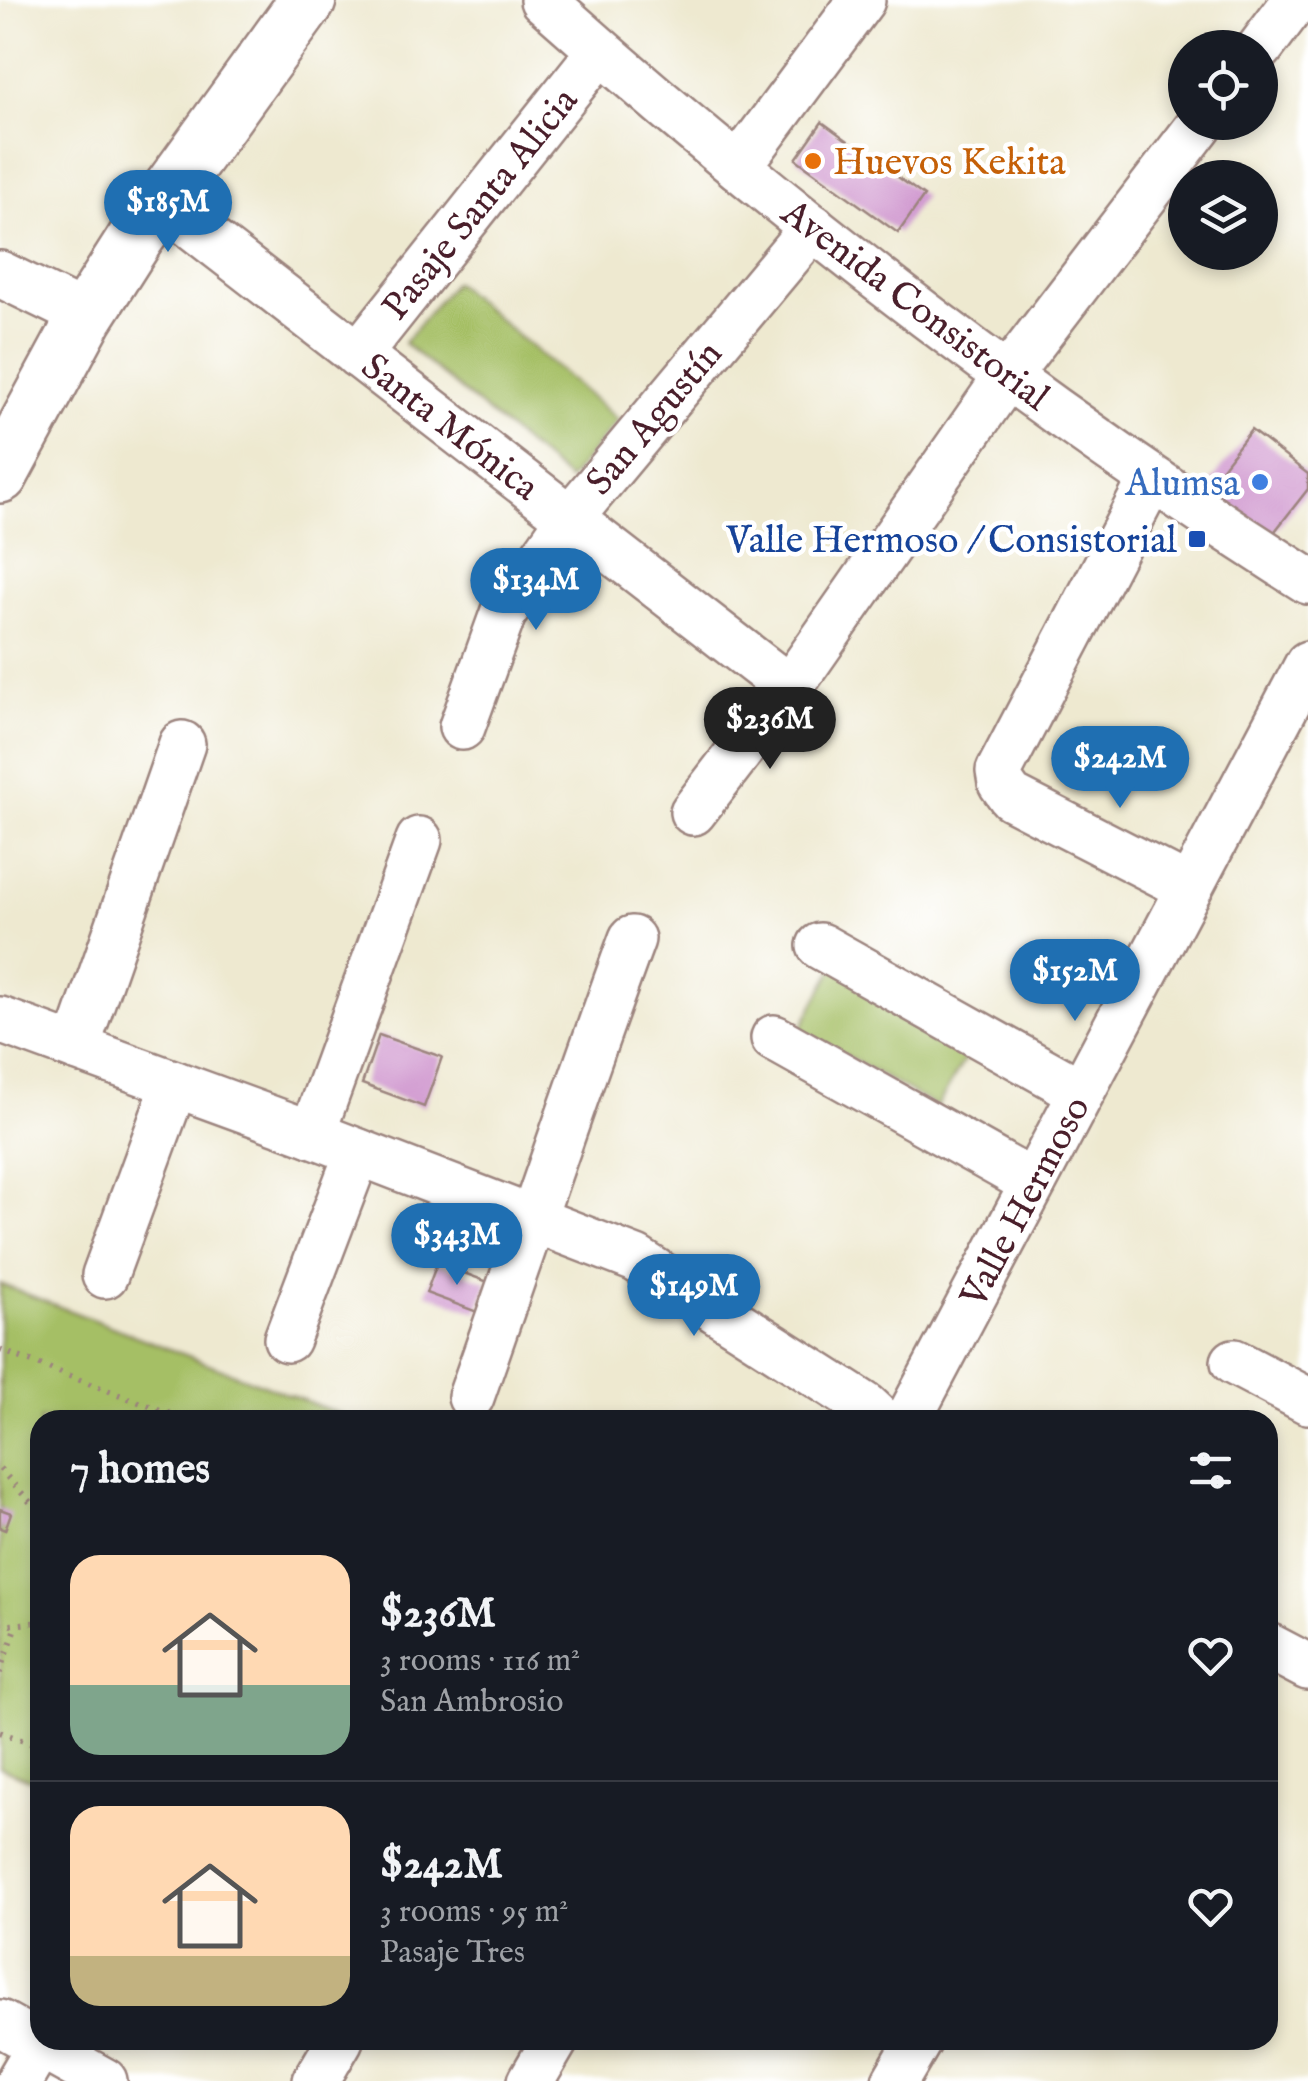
<!DOCTYPE html>
<meta charset="utf-8">
<style>
body{margin:0;font-family:"IM FELL English",serif;background:#20242c;color:#f1f3f6;height:100vh;display:flex;flex-direction:column;font-size:38px;white-space:nowrap}
*{box-sizing:border-box;margin:0}
p{font-size:32px;color:#9ea1a6}
.icon{flex:none;width:55px;height:55px;fill:none;stroke:currentColor;stroke-width:2;stroke-linecap:round;stroke-linejoin:round}
.map{position:relative;flex:1;overflow:hidden}
.details{position:absolute;left:30px;top:1410px;width:1248px;height:640px;display:flex;flex-direction:column;background:#171b24;border-radius:30px;box-shadow:0 5px 15px #0003}
.details>*{flex:none}
.buttons{position:absolute;left:1168px;top:30px;display:grid;gap:20px}
.buttons a{display:grid;place-items:center;width:110px;height:110px;border-radius:50%;background:#171b24;box-shadow:0 5px 15px #0003;font-size:50px}
.price{position:absolute;translate:-50% -85px;padding:0 22px;border-radius:35px;background:#1f6fb2;color:#fff;font-size:32px;line-height:65px;filter:drop-shadow(0 2px 5px #0008)}
.price::after{content:'';position:absolute;left:50%;top:60px;width:30px;height:22px;margin-left:-15px;background:inherit;clip-path:polygon(0 0,100% 0,50% 100%)}
.price.selected{background:#222;color:#fff}
ul{padding:0;list-style:none}
li{display:flex;align-items:center;gap:30px;height:250px;padding:0 40px}
li+li{border-top:2px solid #363941}
li span{display:grid;place-items:center;flex:none;width:280px;height:200px;border-radius:30px;color:#555}
li>.icon{margin-inline-start:auto}
span .icon{width:120px;height:120px;fill:#fffc;stroke-width:1}
li b{font-size:42px}
h2{display:flex;justify-content:space-between;align-items:center;height:120px;padding:0 40px;font-size:42px}
.map>svg:first-child{display:block}
.green{fill:#a5bf65;stroke:#786f48;stroke-width:2.5}
.building{fill:#cd92cc}
.lines{fill:none;stroke-linecap:round;stroke-linejoin:round}
.minor-casing{stroke:#9c847e;stroke-width:50}
.major-casing{stroke:#9c847e;stroke-width:60}
.path{stroke:#9c847e;stroke-width:6;stroke-dasharray:2.5 8;stroke-linecap:butt}
.minor{stroke:#fff;stroke-width:45}
.major{stroke:#fff;stroke-width:55}
.food-dot{fill:#e8710a;stroke:#fff;stroke-width:4}
.shop-dot{fill:#3f7fe0;stroke:#fff;stroke-width:4}
.transit-dot{fill:#1a4fb4;stroke:#fff;stroke-width:4}
.labels{text-anchor:middle;stroke-width:9;stroke-linejoin:round;paint-order:stroke}
.food-label{font-size:38px;fill:#c56008;stroke:#fff;text-anchor:start}
.street-label{font-size:38px;fill:#4a1f2b;stroke:#fff}
.shop-label{font-size:38px;fill:#366cbe;stroke:#fff;text-anchor:end}
.transit-label{font-size:38px;fill:#164399;stroke:#fff;text-anchor:end}
</style>
<div class="map">
<svg width="1308" height="2081" viewBox="0 0 1308 2081">
<rect width="100%" height="100%" fill="#fff"/>
<filter id="ink" filterUnits="userSpaceOnUse"><feTurbulence type="fractalNoise" baseFrequency=".01" numOctaves="2"/><feDisplacementMap in="SourceGraphic" scale="20" xChannelSelector="R" yChannelSelector="G"/><feConvolveMatrix kernelMatrix="1 2 1 2 8 2 1 2 1" color-interpolation-filters="sRGB"/></filter>
<filter id="wash" filterUnits="userSpaceOnUse"><feTurbulence type="fractalNoise" baseFrequency=".0048" numOctaves="4" result="noise"/><feDisplacementMap in="SourceGraphic" scale="40" xChannelSelector="R" yChannelSelector="G"/><feGaussianBlur stdDeviation="2.25" result="paint"/><feColorMatrix in="noise" values="0 0 0 0 0 0 0 0 0 0 0 0 0 0 0 0 0 1.4 0 .05"/><feComposite in="paint" operator="in"/></filter>
<g filter="url(#wash)">
<rect width="100%" height="100%" fill="#eee9d0"/>
<!-- green -->
<g class="green">
<polygon points="454,282 618,420 569,480 404,343"/>
<polygon points="836,964 975,1041 937,1107 800,1030"/>
<polygon points="0,1284 355,1420 40,1420 40,1783 0,1768"/>
</g>
<g id="blocks">
<!-- building -->
<g class="building">
<polygon points="822,122 924,196 898,233 796,159"/>
<polygon points="1251,430 1308,474 1308,489 1268,540 1200,496"/>
<polygon points="379,1035 442,1057 424,1107 362,1084"/>
<polygon points="437,1263 488,1282 477,1312 426,1293"/>
<polygon points="0,1509 11,1513 5,1530 0,1528"/>
</g>
</g>
</g>
<g filter="url(#ink)">
<use href="#blocks" fill-opacity="0" stroke="#9c847e" stroke-width="2.5"/>
<g class="lines">
<!-- minor casing -->
<g class="minor-casing">
<g id="minor">
<path d="M 543,0 C 782,213 1038,410 1308,581"/>
<polyline points="1260,48 1296,0"/>
<polyline points="738,167 862,0"/>
<polyline points="161,202 788,687"/>
<polyline points="0,274 86,316"/>
<polyline points="358,355 600,51"/>
<polyline points="1151,480 999,771 1001,783 1011,797 1189,888"/>
<polyline points="462,727 503,614 570,518 813,227"/>
<polyline points="693,812 800,673 1008,375 1202,122"/>
<polyline points="820,946 1081,1092"/>
<polyline points="0,1020 312,1134 636,1259 866,1406 881,1420"/>
<polyline points="774,1038 1033,1183"/>
<polyline points="76,1048 182,744"/>
<polyline points="312,1134 419,840"/>
<polyline points="105,1275 175,1084"/>
<polyline points="287,1339 358,1152"/>
<polyline points="1234,1362 1308,1401"/>
<path d="M 471,1397 C 525,1244 576,1091 632,939"/>
<polyline points="908,1420 1308,664"/>
<polyline points="1268,1646 1308,1667"/>
<polyline points="0,2023 104,2081"/>
<polyline points="19,2081 43,2040"/>
<polyline points="316,2081 340,2040"/>
<polyline points="531,2081 555,2040"/>
<polyline points="895,2081 919,2040"/>
</g>
</g>
<!-- major casing -->
<g class="major-casing">
<polyline id="major" points="0,475 86,316 137,236 308,0"/>
</g>
<!-- path -->
<g class="path">
<polyline points="0,1350 187,1420"/>
<polyline points="0,1469 40,1513"/>
<polyline points="0,1626 40,1622"/>
<polyline points="0,1673 17,1625"/>
<polyline points="0,1732 40,1747"/>
</g>
<!-- minor -->
<use href="#minor" class="minor"/>
<!-- major -->
<use href="#major" class="major"/>
</g>
</g>
<!-- markers -->
<circle class="food-dot" cx="813" cy="161" r="10"/>
<circle class="shop-dot" cx="1260" cy="482" r="10"/>
<rect class="transit-dot" x="1187" y="529" width="20" height="20" rx="5"/>
<g class="labels">
<!-- food labels -->
<g class="food-label">
<text x="833" y="174">Huevos Kekita</text>
</g>
<!-- street labels -->
<g class="street-label">
<text transform="translate(479 203) rotate(-51)" y="13">Pasaje Santa Alicia</text>
<text transform="translate(916 304) rotate(37)" y="13">Avenida Consistorial</text>
<text transform="translate(653 417) rotate(-50)" y="13">San Agustín</text>
<text transform="translate(451 426) rotate(38)" y="13">Santa Mónica</text>
<text transform="translate(1024 1201) rotate(-62)" y="13">Valle Hermoso</text>
</g>
<!-- shop labels -->
<g class="shop-label">
<text x="1240" y="495">Alumsa</text>
</g>
<!-- transit labels -->
<g class="transit-label">
<text x="1177" y="552">Valle Hermoso / Consistorial</text>
</g>
</g>
</svg>
<div class="buttons">
<a><svg class="icon" aria-label="locate" viewBox="0 0 24 24"><circle cx="12" cy="12" r="6"/><path d="M12 2v4M12 18v4M2 12h4M18 12h4"/></svg></a>
<a><svg class="icon" aria-label="layers" viewBox="0 0 24 24"><path d="M12 4l9 5-9 5-9-5zM3 14l9 5 9-5"/></svg></a>
</div>
<b class="price" style="left:168px;top:255px">$185M</b>
<b class="price" style="left:536px;top:633px">$134M</b>
<b class="price selected" style="left:770px;top:772px">$236M</b>
<b class="price" style="left:1120px;top:811px">$242M</b>
<b class="price" style="left:1075px;top:1024px">$152M</b>
<b class="price" style="left:457px;top:1288px">$343M</b>
<b class="price" style="left:694px;top:1339px">$149M</b>
<section class="details">
<h2>7 homes<svg class="icon" aria-label="filters" viewBox="0 0 24 24"><path d="M4 7h16M4 17h16"/><circle cx="9" cy="7" r="2"/><circle cx="15" cy="17" r="2"/></svg></h2>
<ul>
<li><span style="background:linear-gradient(#ffd9b3 65%,#7fa58c 0)"><svg class="icon" aria-label="home" viewBox="0 0 24 24"><path d="M3 11l9-7 9 7M6 9v11h12V9"/></svg></span><div><b>$236M</b><p>3 rooms · 116 m²</p><p>San Ambrosio</p></div><svg class="icon" aria-label="heart" viewBox="0 0 24 24"><path d="M12 20l-8-8c-3-5 5-10 8-4 3-6 11-1 8 4z"/></svg></li>
<li><span style="background:linear-gradient(#ffd9b3 75%,#c2b280 0)"><svg class="icon" aria-label="home" viewBox="0 0 24 24"><path d="M3 11l9-7 9 7M6 9v11h12V9"/></svg></span><div><b>$242M</b><p>3 rooms · 95 m²</p><p>Pasaje Tres</p></div><svg class="icon" aria-label="heart" viewBox="0 0 24 24"><path d="M12 20l-8-8c-3-5 5-10 8-4 3-6 11-1 8 4z"/></svg></li>
</ul>
</section>
</div>
